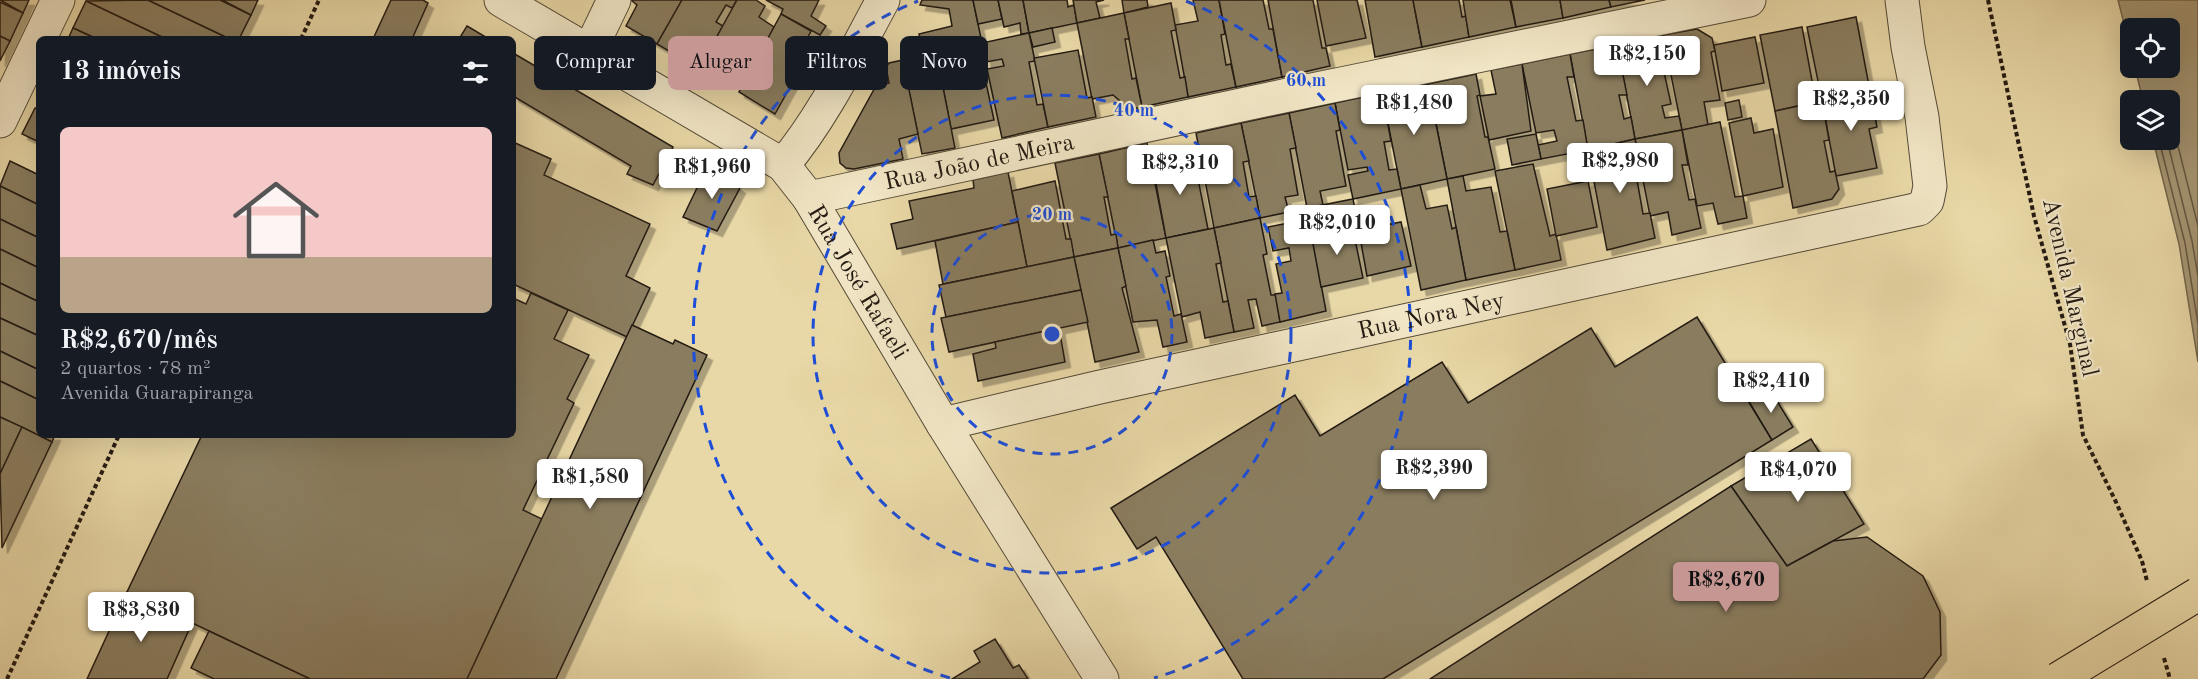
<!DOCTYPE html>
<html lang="pt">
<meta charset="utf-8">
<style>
body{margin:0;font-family:"Old Standard TT",serif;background:#242831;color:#f1f3f6;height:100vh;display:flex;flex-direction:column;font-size:22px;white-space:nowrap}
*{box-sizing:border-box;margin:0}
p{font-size:20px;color:#9ea1a6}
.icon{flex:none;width:33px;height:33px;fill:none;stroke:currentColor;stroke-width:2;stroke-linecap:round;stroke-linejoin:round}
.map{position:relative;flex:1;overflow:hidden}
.side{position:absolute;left:36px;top:36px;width:480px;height:402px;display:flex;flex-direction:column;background:#171b24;border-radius:9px;box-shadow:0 6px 24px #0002}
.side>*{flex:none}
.guide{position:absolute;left:534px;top:36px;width:570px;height:54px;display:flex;gap:12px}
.controls{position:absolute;left:2120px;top:18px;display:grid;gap:12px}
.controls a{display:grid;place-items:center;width:60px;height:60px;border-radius:9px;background:#171b24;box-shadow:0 6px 24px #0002;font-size:30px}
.price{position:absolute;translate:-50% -51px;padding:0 14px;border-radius:6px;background:#fff;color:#222;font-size:20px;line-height:39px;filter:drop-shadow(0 2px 3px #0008)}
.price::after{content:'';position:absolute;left:50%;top:36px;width:18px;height:14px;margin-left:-9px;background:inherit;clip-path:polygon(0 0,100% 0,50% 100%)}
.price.selected{background:#c59692;color:#111}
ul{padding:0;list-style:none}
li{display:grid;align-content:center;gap:12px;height:318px;padding:0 24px}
li span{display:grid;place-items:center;height:186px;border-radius:9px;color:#555}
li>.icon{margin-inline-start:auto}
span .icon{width:108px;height:108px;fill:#fffc;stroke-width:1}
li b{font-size:26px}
h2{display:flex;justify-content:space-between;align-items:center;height:72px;padding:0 24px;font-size:26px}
.tag{padding:0 21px;border-radius:9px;background:#171b24;box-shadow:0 6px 24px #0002;font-size:21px;line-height:54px}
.tag.selected{background:#c59692;color:#111}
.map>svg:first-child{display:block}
.water{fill:#a69774;stroke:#72654d;stroke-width:1.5}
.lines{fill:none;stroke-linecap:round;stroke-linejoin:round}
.shore{stroke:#645843;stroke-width:1.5}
.building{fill:#8a7d5f;stroke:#231a12;stroke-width:1.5;filter:url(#shadow)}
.street-casing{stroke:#544a37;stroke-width:35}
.path{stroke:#231a12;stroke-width:4;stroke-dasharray:4.5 3;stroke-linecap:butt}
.street{stroke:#f1e6c6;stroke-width:33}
.primary-bridge-casing{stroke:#231a12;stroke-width:35;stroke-linecap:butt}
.primary-bridge{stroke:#e9d8a7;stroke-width:33}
.ring{fill:none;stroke:#1d4ed8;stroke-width:3;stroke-dasharray:10 8}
.labels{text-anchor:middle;stroke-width:4.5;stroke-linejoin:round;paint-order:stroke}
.street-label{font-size:24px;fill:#231a12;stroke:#f1e6c6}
.centre{fill:#1d4ed8;stroke:#f1e6c6;stroke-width:3}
.ring-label{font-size:18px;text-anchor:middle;font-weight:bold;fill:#1d4ed8;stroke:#f1e6c6;stroke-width:4.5;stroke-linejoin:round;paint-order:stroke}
</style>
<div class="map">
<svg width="2198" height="679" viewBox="0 0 2198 679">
<defs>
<filter id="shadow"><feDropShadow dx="5.5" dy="5.5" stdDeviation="0" flood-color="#0004"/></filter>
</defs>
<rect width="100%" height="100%" fill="#e9d8a7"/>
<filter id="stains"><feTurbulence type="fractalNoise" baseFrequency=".00333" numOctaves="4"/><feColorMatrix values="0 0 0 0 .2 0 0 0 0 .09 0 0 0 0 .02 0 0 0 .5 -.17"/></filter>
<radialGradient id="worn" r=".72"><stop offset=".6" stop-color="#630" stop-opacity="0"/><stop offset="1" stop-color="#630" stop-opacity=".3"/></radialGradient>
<!-- water -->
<polygon class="water" points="2118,0 2198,0 2198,362 2179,244 2153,140 2169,140 2169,100 2143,100 2135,68 2169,68 2169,28 2130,28 2130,47"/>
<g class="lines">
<!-- shore -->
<g class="shore">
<polyline points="2169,124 2175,134 2198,226"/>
<polyline points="2159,140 2185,243 2198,324"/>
<polyline points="2167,140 2192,241 2198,276"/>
</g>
</g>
<!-- building -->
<g class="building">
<polygon points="0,0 29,0 23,13"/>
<polygon points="148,0 230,39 166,39 86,1"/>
<polygon points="148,0 220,0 251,15 239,39 230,39"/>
<polygon points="222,0 258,0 251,15"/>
<polygon points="391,0 423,0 428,3 412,39 373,39"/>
<polygon points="631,0 682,0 657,44 626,26 637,5"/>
<polygon points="682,0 737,0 732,8 726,5 716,22 723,26 699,69 657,44"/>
<polygon points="737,0 756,0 765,6 759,17 774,27 751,71 733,61 721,82 699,69"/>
<polygon points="766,0 819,0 811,16 826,26 820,35 781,14 783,9"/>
<polygon points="922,0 973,0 982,43 923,55 919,34 952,26 949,9 920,5"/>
<polygon points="973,0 998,0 1002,19 978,24"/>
<polygon points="998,0 1023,0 1029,33 1021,34 1020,23 1004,27"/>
<polygon points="1023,0 1067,0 1068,7 1074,5 1077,23 1029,33"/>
<polygon points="1073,0 1104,0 1096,2 1100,18 1077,23"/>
<polygon points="1122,0 1147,0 1148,7 1124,13"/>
<polygon points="1193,0 1219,0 1225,34 1221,35 1226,65 1231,64 1236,87 1188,97 1175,25 1198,21"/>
<polygon points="1219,0 1263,0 1269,29 1273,29 1282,77 1236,87"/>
<polygon points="1268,0 1313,0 1322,48 1326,48 1330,66 1282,77"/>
<polygon points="1317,0 1357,0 1366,38 1326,46"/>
<polygon points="1365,0 1413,0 1422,47 1375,57"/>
<polygon points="1413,0 1459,0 1462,17 1466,16 1469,37 1422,47"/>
<polygon points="1463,0 1510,0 1516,27 1469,37"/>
<polygon points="1511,0 1560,0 1563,18 1516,27"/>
<polygon points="1560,0 1609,0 1611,7 1563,18"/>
<polygon points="1609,0 1645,0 1611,7"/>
<polygon points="86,1 166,39 97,39 73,28"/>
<polygon points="0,2 23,13 10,41 0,36"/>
<polygon points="1171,3 1176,30 1171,31 1180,78 1185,77 1188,97 1142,107 1124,13"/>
<polygon points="1124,13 1129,39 1125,39 1132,79 1136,78 1142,107 1123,111 1120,101 1113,95 1092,99 1077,23"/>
<polygon points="781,14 811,31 805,43 808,44 795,68 799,71 775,114 739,92"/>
<polygon points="1856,17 1870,91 1822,101 1807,27"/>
<polygon points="467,26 489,39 459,39"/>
<polygon points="1802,27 1816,102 1775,111 1760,35"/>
<polygon points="73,28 97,39 68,39"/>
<polygon points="1052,28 1055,42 1033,47 1029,33"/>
<polygon points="1697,29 1712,38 1715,51 1711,52 1720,100 1704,102 1708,125 1682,130 1663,35"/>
<polygon points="1029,33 1035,61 1029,62 1037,105 1043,104 1048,127 1002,138 987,69 1004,66 1002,59 986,62 982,43"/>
<polygon points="1663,35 1667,57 1661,58 1671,104 1662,106 1665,118 1679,116 1682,130 1635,139 1617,45"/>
<polygon points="0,36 10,41 0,61"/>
<polygon points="1755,37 1764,83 1722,91 1714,45"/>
<polygon points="1617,45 1627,95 1619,95 1624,119 1631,117 1635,139 1588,150 1570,54"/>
<polygon points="959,47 961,59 980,55 994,120 951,129 936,52"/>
<polygon points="1078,50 1087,98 1092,97 1096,117 1048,127 1034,58"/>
<polygon points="936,52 955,148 922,154 906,77 919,75 915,57"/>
<polygon points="513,53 673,147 653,185 627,174 631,166 513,96"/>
<polygon points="1570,54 1574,77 1567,77 1576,121 1583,120 1588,150 1541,159 1538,145 1557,141 1554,130 1536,133 1522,64"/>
<polygon points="903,60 918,134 899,139 903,159 854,169 846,168 840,163 839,153 877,84 889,83 886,67 889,63"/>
<polygon points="1522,64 1531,131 1489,140 1480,96 1496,94 1491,70"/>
<polygon points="1476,74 1480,95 1477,96 1485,137 1488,137 1495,169 1447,179 1428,84"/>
<polygon points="1428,84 1447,179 1401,189 1382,93"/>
<polygon points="1870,91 1877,127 1869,129 1877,168 1836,176 1822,101"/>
<polygon points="1382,93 1391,141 1384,142 1389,170 1397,169 1401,189 1353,199 1348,175 1368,171 1367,167 1348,170 1335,103"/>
<polygon points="1739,100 1742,117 1728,120 1725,103"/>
<polygon points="1822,101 1829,140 1824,141 1830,172 1835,171 1839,189 1832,199 1793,208 1775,111"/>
<polygon points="1335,103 1340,130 1336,131 1346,186 1320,191 1323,205 1307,208 1289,113"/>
<polygon points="35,108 39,109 39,142 22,134"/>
<polygon points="1289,113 1296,148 1290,149 1298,195 1285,197 1289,212 1260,218 1241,123"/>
<polygon points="1751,118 1754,133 1773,129 1783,187 1743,196 1729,123"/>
<polygon points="1720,122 1735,197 1743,196 1747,218 1718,224 1713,203 1697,206 1682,130"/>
<polygon points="1241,123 1249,161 1243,162 1249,197 1256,196 1260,218 1214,228 1196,133"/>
<polygon points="1682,130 1688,165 1682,165 1689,200 1695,199 1701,228 1672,235 1668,212 1650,216 1635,139"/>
<polygon points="1536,134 1541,159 1512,165 1507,139"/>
<polygon points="1635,139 1642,173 1636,174 1643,214 1650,213 1655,238 1607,250 1588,150"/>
<polygon points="513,142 551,159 544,175 650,224 626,276 650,288 627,337 513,284"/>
<polygon points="1147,143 1166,238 1118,248 1099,154"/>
<polygon points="1099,154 1108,197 1104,197 1111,235 1116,234 1118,248 1074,257 1055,163"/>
<polygon points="1193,154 1208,229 1166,238 1152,162"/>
<polygon points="10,161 39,175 39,205 0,186"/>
<polygon points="1533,164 1550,236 1556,234 1561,260 1515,270 1495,171"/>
<polygon points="707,167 740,188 717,231 683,217"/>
<polygon points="1008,172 1018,222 897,249 891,224 913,219 909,201 974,188 973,180"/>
<polygon points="1463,176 1466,191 1491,187 1500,232 1507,231 1515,270 1466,280 1447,179"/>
<polygon points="1055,181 1066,239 1071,239 1074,257 1027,267 1012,191"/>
<polygon points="1588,181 1597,227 1556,236 1547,189"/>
<polygon points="1420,185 1426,209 1447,205 1452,229 1456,227 1466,280 1421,290 1401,189"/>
<polygon points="0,186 39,205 39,238 0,219"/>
<polygon points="1353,199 1357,220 1311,229 1307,208"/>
<polygon points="1383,210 1386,225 1401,222 1411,266 1367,276 1356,215"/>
<polygon points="1260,218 1267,254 1263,255 1271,295 1276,295 1280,322 1262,326 1256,299 1248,300 1254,328 1234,332 1214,228"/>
<polygon points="0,219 39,238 39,268 0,249"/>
<polygon points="1309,219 1326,311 1280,322 1275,294 1282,293 1276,264 1291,261 1289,248 1273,251 1268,227"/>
<polygon points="1018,222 1027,267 943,284 935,241"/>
<polygon points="1352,225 1363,278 1321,287 1311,233"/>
<polygon points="1214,228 1221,263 1216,264 1223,302 1228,301 1234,332 1205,338 1200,312 1182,317 1166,238"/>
<polygon points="1153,240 1156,253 1165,251 1170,276 1166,277 1174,316 1181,314 1187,342 1163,347 1157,320 1133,322 1118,248"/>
<polygon points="1118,248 1126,286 1122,288 1139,352 1095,362 1074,257"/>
<polygon points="0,249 39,268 39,302 0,283"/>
<polygon points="1074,257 1081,290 946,317 939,285"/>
<polygon points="0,283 39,302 39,336 0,318"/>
<polygon points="1081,290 1088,322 949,352 941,318"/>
<polygon points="531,293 568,310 554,339 589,355 567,399 574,403 523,510 542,519 467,679 310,679 127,592 202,435 513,435 513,298 526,304"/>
<polygon points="1697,317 1772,440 1383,679 1243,679 1156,537 1137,549 1111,508 1295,395 1320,436 1442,362 1468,403 1591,328 1615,367"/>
<polygon points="0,318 39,336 39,370 0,351"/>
<polygon points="632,325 673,344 675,340 707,355 556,679 467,679"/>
<polygon points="1059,328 1065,362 978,381 973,354 996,348 995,342"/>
<polygon points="0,351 39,370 39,400 0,381"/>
<polygon points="0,381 39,400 39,435 55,435 52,442 0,417"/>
<polygon points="1769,388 1793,427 1772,440 1748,400"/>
<polygon points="0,417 22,427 0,474"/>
<polygon points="22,427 52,442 2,548 0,474"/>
<polygon points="1811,439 1864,524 1787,566 1731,486"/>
<polygon points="1731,486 1787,566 1833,541 1867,537 1923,576 1940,612 1941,655 1923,679 1430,679"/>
<polygon points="127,592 192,623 167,679 87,679"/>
<polygon points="209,631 310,679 214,679 191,668"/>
<polygon points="995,639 1013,668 1019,665 1028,679 952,679 980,662 974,651"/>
</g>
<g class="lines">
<!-- street casing -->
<g class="street-casing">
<g id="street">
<path id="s1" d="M 501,0 L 783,165 L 809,198 L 943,424 L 1102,679"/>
<polyline points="589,52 614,0"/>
<polyline points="0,121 58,0"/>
<path d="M 783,165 C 824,116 852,57 883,0"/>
<path id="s2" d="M 809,198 L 1288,95 L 1749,0"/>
<path id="s3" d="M 943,424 L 1100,387 L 1919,209 L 1927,201 L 1930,186 L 1922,117 L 1908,47 L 1902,0"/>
</g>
</g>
<!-- path -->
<g class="path">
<polyline points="1988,0 2034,216 2070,344 2083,435 2116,502 2142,561 2147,581"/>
<polyline points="301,39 319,0"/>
<polyline points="2164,658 2170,679"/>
<polyline points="7,679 119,435"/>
</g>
<!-- street -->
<use href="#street" class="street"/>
<!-- primary-bridge casing -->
<g class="primary-bridge-casing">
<polyline id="primary-bridge" points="2058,679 2198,594"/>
</g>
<!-- primary-bridge -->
<use href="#primary-bridge" class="primary-bridge"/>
</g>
<!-- distance rings -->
<g class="ring">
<circle cx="1052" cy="334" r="120"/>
<circle cx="1052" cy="334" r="239"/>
<path d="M950 678A359 359 0 0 1 918 1M1186 1A359 359 0 0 1 1154 678"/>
</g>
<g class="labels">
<!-- street labels -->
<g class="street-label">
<text dy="8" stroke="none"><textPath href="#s2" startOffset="174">Rua João de Meira</textPath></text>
<text dy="8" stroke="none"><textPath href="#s1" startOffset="466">Rua José Rafaeli</textPath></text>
<text transform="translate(2071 287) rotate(77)" y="8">Avenida Marginal</text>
<text dy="8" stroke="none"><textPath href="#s3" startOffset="500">Rua Nora Ney</textPath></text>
</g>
</g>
<circle cx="1052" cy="334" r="9" class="centre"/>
<g class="ring-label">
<text x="1306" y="86">60 m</text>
<text x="1134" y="116">40 m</text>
<text x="1052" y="220">20 m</text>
</g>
<rect width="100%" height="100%" filter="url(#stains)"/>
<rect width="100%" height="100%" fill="url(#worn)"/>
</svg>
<div class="controls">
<a><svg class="icon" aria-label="locate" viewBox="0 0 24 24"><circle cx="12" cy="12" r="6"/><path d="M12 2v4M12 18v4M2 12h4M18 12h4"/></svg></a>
<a><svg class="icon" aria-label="layers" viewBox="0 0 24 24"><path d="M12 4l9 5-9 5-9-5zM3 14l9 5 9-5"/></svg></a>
</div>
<b class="price" style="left:1647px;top:87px">R$2,150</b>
<b class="price" style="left:1851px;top:132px">R$2,350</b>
<b class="price" style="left:1414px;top:136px">R$1,480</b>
<b class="price" style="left:1620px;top:194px">R$2,980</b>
<b class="price" style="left:1180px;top:196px">R$2,310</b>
<b class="price" style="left:712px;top:200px">R$1,960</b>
<b class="price" style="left:1337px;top:256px">R$2,010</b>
<b class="price" style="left:1771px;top:414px">R$2,410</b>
<b class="price" style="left:1434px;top:501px">R$2,390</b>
<b class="price" style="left:1798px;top:503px">R$4,070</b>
<b class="price" style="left:590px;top:510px">R$1,580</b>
<b class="price selected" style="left:1726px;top:613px">R$2,670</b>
<b class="price" style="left:141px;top:643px">R$3,830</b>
<div class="guide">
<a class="tag">Comprar</a>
<a class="tag selected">Alugar</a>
<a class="tag">Filtros</a>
<a class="tag">Novo</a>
</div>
<section class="side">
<h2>13 imóveis<svg class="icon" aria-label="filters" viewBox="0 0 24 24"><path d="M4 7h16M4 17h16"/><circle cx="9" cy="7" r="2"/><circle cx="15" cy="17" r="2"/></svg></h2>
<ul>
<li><span style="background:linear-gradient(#f6c9c9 70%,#b9a48a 0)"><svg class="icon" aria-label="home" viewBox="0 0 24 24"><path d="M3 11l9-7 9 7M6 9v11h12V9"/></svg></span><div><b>R$2,670/mês</b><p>2 quartos · 78 m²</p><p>Avenida Guarapiranga</p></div></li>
</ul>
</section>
</div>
